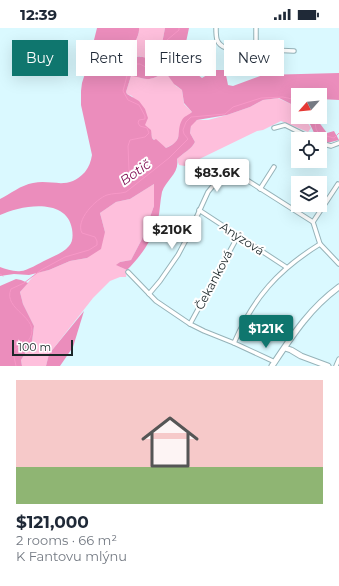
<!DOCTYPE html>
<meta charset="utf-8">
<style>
body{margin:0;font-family:Montserrat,sans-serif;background:#f6f6f7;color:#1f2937;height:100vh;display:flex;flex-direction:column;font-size:15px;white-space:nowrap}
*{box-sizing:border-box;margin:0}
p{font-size:13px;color:#747a83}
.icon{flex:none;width:22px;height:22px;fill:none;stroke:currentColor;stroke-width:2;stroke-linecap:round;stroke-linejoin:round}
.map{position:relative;height:338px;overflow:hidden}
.drawer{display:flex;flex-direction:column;background:#fff;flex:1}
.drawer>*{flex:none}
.guide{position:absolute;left:12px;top:12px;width:315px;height:36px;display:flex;gap:8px}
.needle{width:26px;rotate:243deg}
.fabs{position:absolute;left:291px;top:60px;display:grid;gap:8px}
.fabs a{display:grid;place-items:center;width:36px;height:36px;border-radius:0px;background:#fff;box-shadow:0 4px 16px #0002;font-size:20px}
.scale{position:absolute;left:12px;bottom:10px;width:61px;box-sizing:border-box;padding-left:4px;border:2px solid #1c2729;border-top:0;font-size:11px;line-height:14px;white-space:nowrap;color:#1c2729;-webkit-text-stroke:3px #fff;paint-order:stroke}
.price{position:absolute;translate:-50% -34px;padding:0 9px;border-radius:4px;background:#fff;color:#222;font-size:13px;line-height:26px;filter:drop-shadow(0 1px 2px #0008)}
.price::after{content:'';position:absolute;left:50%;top:24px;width:12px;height:9px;margin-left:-6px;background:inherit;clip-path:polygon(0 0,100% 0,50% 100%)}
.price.active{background:#0f766e;color:#fff}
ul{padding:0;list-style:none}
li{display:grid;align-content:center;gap:8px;height:212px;padding:0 16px}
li+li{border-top:1px solid #e0e1e3}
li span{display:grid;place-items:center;height:124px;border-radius:0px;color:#555}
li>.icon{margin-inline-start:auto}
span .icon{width:72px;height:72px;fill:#fffc;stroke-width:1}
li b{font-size:17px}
.tag{padding:0 14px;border-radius:0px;background:#fff;box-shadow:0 4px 16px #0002;font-size:14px;line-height:36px}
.tag.active{background:#0f766e;color:#fff}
.status{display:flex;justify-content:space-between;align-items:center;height:28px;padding:0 20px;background:#fff;direction:ltr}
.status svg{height:11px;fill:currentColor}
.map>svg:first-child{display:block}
.green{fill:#febfdc}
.forest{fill:#eb8dbc;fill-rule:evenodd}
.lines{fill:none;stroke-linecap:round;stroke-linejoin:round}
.stream{stroke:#f798c7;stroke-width:1}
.street-casing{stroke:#96b3b9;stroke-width:5.5}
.secondary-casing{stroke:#96b3b9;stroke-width:7}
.street{stroke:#fff;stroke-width:3.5}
.secondary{stroke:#fff;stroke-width:5}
.labels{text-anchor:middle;stroke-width:4;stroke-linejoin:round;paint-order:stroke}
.street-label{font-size:12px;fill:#1c2729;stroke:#fff}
.water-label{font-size:13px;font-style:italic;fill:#821357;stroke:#fff}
</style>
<div class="status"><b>12:39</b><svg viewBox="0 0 49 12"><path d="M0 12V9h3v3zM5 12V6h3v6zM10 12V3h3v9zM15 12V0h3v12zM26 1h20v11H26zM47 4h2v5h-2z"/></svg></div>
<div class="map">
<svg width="339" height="338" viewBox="0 0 339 338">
<rect width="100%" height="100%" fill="#daf9ff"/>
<!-- green -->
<g class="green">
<path d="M 139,0 L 165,0 L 161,21 L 164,32 L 160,37 L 154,38 L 151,33 L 140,28 L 135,29 L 132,28 C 130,18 140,10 139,0 Z"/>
<path d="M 164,45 L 166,45 L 176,58 L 182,62 L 184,76 L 192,84 L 180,100 L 179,107 L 177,112 L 175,115 L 166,120 L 152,110 C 152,106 149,99 145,98 L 145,95 L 147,92 L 132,68 L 127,66 L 126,64 L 131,48 C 135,47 137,49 141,50 C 150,53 156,49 164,45 Z"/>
<path d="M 278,70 L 295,78 L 298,82 L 298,89 L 304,89 L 311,100 L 308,104 L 281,93 L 263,102 L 257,103 L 185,138 L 179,137 L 177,131 C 183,125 191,122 195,114 L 190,105 L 191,97 L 197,92 L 208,92 L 227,87 L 250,79 L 263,72 Z"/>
<polygon points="154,156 154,178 142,211 131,232 120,234 117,237 127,242 126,249 120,249 110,253 93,270 49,326 46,338 22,338 21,332 32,314 34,298 23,276 20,264 36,245 49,242 70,233 87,230 105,204 100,185 116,174 130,171"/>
</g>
<!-- forest -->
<g class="forest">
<path d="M 97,0 L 139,0 C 140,10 130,18 132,27 L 135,29 C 143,27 150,31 154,38 L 160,37 L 164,32 L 161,21 L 165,0 L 189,0 L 181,38 L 185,44 L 193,43 L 202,50 L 215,42 L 225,42 L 228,57 L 233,58 L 263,47 L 339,45 L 339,72 L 320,71 L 320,67 L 298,67 L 298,82 L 295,78 L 279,70 L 263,72 L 250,79 L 227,87 L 197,92 L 191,98 L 190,105 L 195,114 C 191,122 183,125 177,131 C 180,145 166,152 162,164 C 160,173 160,183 158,192 C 153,211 141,228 127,242 L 116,237 L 120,234 L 131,232 L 142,211 L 154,178 L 154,156 L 130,171 L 116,174 L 100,185 L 105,204 L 101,221 L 87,230 L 70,233 L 49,242 L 29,247 L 14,246 L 0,248 L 0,239 C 6,241 14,244 21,243 C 26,243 40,235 46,232 C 54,228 63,225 69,218 C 73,214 73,207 72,201 C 67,169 21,177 0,187 L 0,171 C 10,166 21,157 33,155 C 53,151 68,163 85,144 C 89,139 91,133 92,127 L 81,77 L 81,63 L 82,55 L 88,36 ZM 164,45 L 166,45 L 174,56 L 182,62 L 184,75 L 192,84 C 189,87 184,88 182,92 C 175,105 185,112 166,120 L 156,111 L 154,112 L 152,110 L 151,102 L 145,97 L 148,90 L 145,81 L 139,73 L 127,66 L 126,64 L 131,48 C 135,48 137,49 141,50 C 150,53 156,49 164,45 Z"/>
<polygon points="304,89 315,89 327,105 334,103 339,112 327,115 316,109 309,94"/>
<polygon points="16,251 21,252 28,255 20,264 23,276 34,298 32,314 21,332 22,338 0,338 0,258"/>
<polygon points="84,283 73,319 60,338 46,338 49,326"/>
</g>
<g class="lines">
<!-- stream -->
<g class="stream">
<polyline points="305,89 308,93 315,94 316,101 319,106 334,110 339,105"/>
<path d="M 143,149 L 140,143 L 134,147 L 129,142 L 128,118 L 130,112 L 145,109 L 149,105 L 147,100 L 140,98 L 138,95 L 139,92 L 145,91 L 145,88 L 139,77 L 128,72 L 123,63 L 128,44 L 134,36 L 140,36 L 155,44 C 168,41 165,23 167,12 L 179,2 L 179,0"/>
<polyline points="0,246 3,248"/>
<path d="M 16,338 L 13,324 C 17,317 26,318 30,310 C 41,289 2,282 11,261 L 24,255 L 41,242 L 65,229 L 89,222 L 97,217 L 97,213 L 95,209 L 82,205 C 75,192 96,171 107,167 C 113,165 119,166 126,164 L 169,130 L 188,111 L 184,106 L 183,102 L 186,94 L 191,89 L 225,86 L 233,79 L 261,70 L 283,69 L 292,71 L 296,69 L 298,71"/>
</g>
<!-- street casing -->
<g class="street-casing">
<g id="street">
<path d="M 216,0 C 216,10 216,16 226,20 L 294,23"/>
<polyline points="256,22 256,0"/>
<polyline points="274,100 285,97 313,111"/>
<polyline points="320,115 331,118 339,115"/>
<polyline points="260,161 274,139"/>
<polyline points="320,168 327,172"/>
<polyline points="199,182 286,239"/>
<polyline points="313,194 338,156"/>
<polyline points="128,244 156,273 190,296 204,303 234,315 275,334"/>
<polyline points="149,266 160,253 178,227 187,210 208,164 226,142 231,142 313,194 320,216 339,236"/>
<polyline points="190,296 238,208"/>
<path d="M 234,315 C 254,269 278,242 320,216"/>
<polyline points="336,338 339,331"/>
</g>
</g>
<!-- secondary casing -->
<g class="secondary-casing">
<g id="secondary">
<polyline points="285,320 291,322 301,328 328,338"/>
<path d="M 272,338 C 292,308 309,281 339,259"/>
</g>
</g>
<!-- street -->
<use href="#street" class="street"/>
<!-- secondary -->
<use href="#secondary" class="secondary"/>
</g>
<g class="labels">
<!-- street labels -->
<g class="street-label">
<text transform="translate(242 211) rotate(33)" y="4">Anýzová</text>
<text transform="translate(214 252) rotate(-62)" y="4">Čekanková</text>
</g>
<!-- water labels -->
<g class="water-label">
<text transform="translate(135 144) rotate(-35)" y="5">Botič</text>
</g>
</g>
</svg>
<div class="fabs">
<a><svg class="needle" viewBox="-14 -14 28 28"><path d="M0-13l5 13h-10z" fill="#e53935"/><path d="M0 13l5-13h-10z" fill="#747a83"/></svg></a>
<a><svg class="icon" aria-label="locate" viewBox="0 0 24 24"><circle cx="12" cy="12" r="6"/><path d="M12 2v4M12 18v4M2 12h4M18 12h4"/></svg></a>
<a><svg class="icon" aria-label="layers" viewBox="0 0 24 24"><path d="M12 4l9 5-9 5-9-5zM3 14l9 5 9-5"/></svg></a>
</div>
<div class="scale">100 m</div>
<b class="price" style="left:217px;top:165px">$83.6K</b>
<b class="price" style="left:172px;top:222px">$210K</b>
<b class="price active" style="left:266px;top:321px">$121K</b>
<div class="guide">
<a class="tag active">Buy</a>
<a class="tag">Rent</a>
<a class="tag">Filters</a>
<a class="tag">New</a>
</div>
</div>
<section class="drawer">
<ul>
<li><span style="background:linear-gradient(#f6c9c9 70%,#8fb573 0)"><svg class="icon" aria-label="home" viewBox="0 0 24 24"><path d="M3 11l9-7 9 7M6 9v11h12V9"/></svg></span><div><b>$121,000</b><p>2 rooms · 66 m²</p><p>K Fantovu mlýnu</p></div></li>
</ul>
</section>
